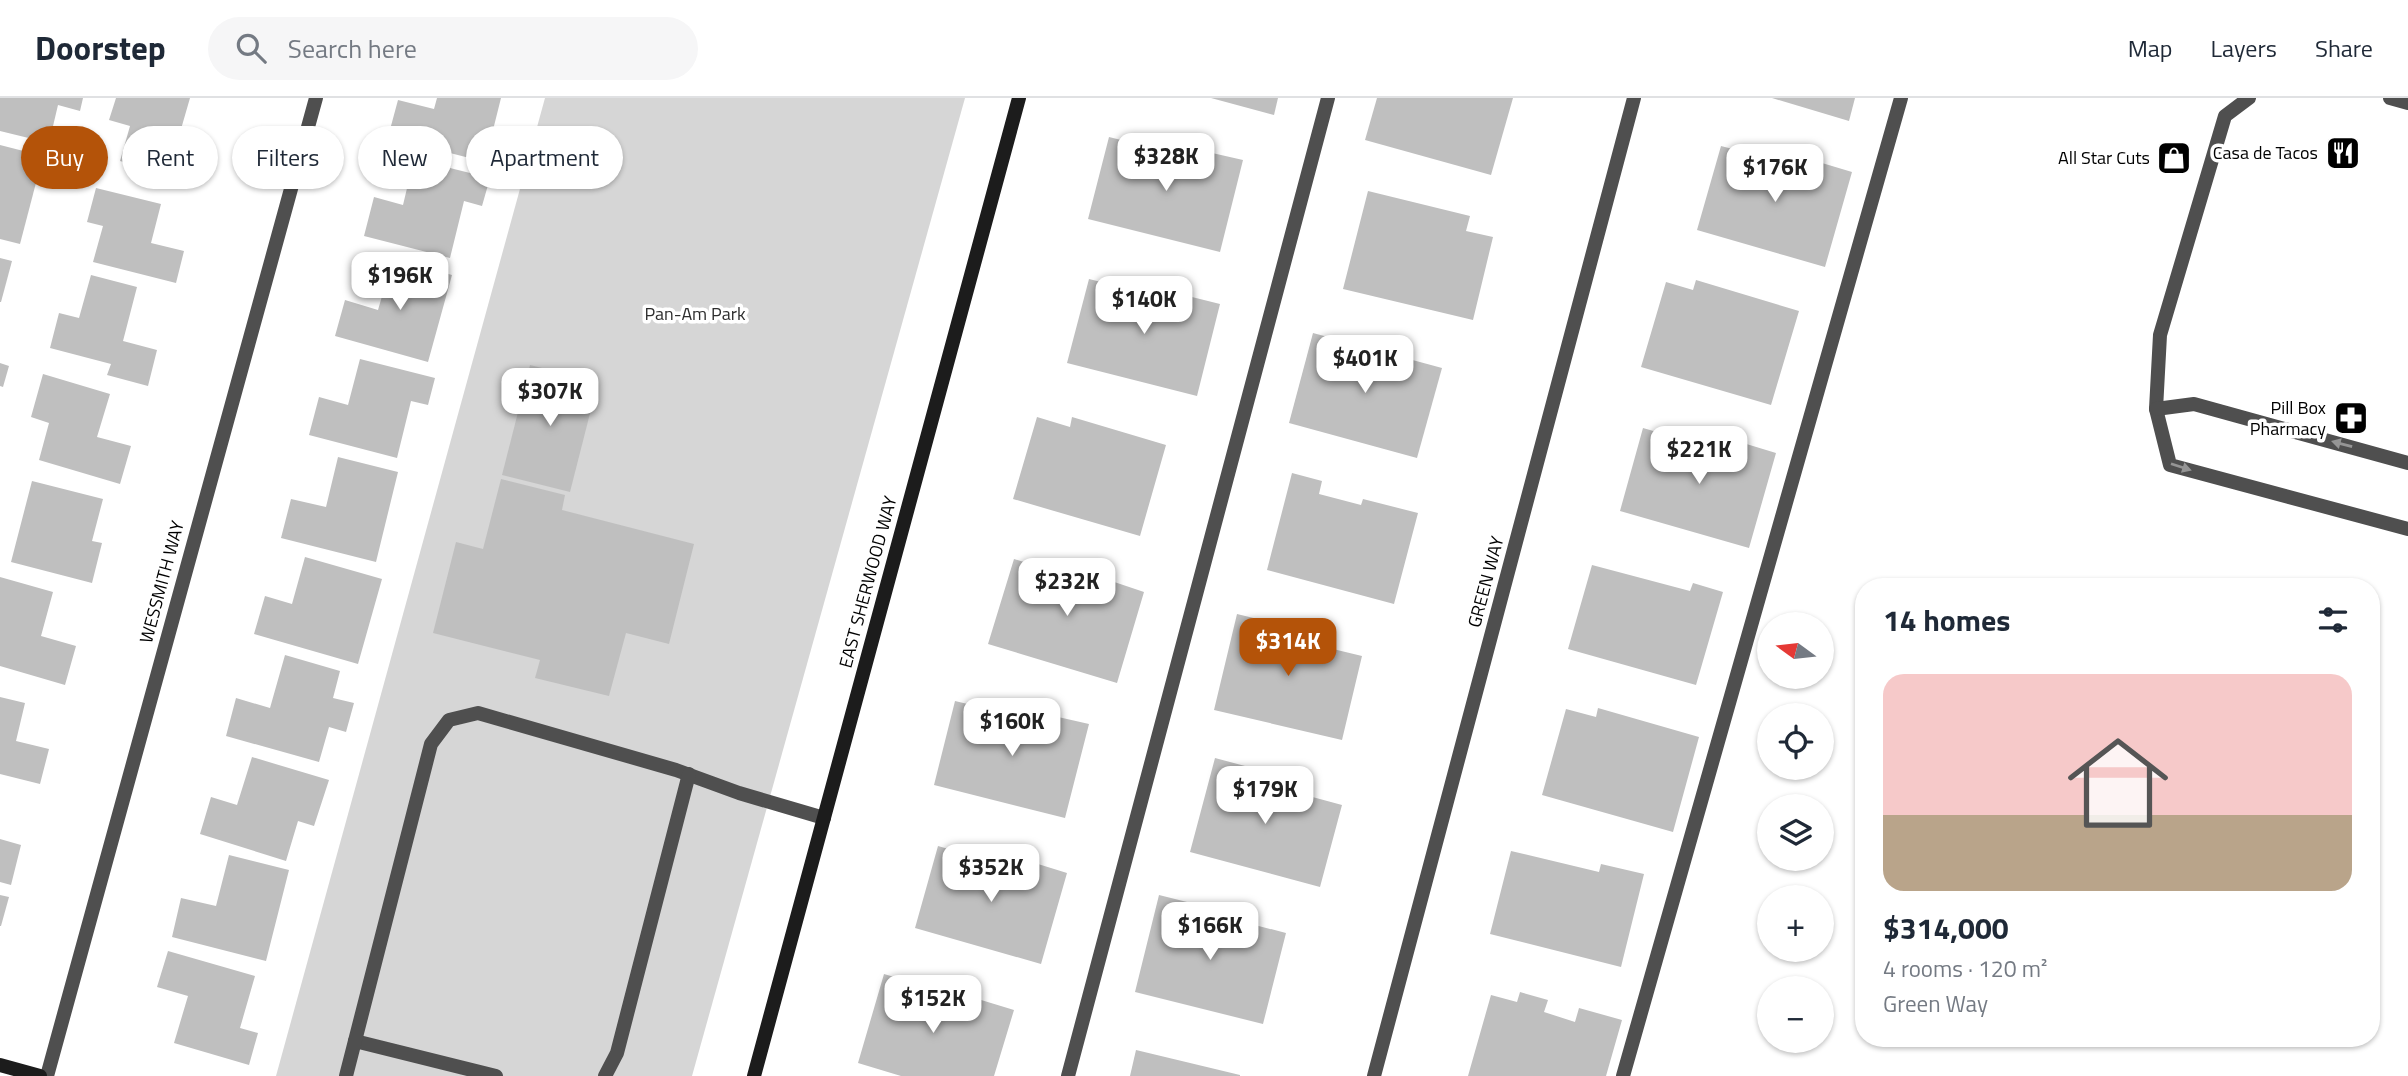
<!DOCTYPE html>
<meta charset="utf-8">
<style>
body{margin:0;font-family:"Titillium Web",sans-serif;background:#f6f6f7;color:#1f2937;height:100vh;display:flex;flex-direction:column;font-size:26px;white-space:nowrap}
*{box-sizing:border-box;margin:0}
p{font-size:23px;color:#747a83}
.icon{flex:none;width:38px;height:38px;fill:none;stroke:currentColor;stroke-width:2;stroke-linecap:round;stroke-linejoin:round}
.map{position:relative;flex:1;overflow:hidden}
.panel{position:absolute;left:1855px;top:480px;width:525px;height:469px;display:flex;flex-direction:column;background:#fff;border-radius:28px;box-shadow:0 2px 5px #0004}
.panel>*{flex:none}
.banner{position:absolute;left:21px;top:28px;width:665px;height:63px;display:flex;gap:14px}
.needle{width:46px;rotate:285deg}
.buttons{position:absolute;left:1757px;top:514px;display:grid;gap:14px}
.buttons a{display:grid;place-items:center;width:77px;height:77px;border-radius:50%;background:#fff;box-shadow:0 2px 5px #0004;font-size:35px}
.price{position:absolute;translate:-50% -60px;padding:0 16px;border-radius:14px;background:#fff;color:#222;font-size:23px;line-height:46px;filter:drop-shadow(0 2px 4px #0008)}
.price::after{content:'';position:absolute;left:50%;top:42px;width:21px;height:16px;margin-left:-10px;background:inherit;clip-path:polygon(0 0,100% 0,50% 100%)}
.price.selected{background:#b45309;color:#fff}
ul{padding:0;list-style:none}
li{display:grid;align-content:center;gap:14px;height:371px;padding:0 28px}
li+li{border-top:2px solid #e0e1e3}
li span{display:grid;place-items:center;height:217px;border-radius:21px;color:#555}
li>.icon{margin-inline-start:auto}
span .icon{width:126px;height:126px;fill:#fffc;stroke-width:1}
li b{font-size:30px}
h2{display:flex;justify-content:space-between;align-items:center;height:84px;padding:0 28px;font-size:30px}
.tag{padding:0 24px;border-radius:32px;background:#fff;box-shadow:0 2px 5px #0004;font-size:24px;line-height:63px}
.tag.selected{background:#b45309;color:#fff}
header{display:flex;align-items:center;gap:42px;box-sizing:border-box;height:98px;padding:0 35px;background:#fff;border-bottom:2px solid #e0e1e3}
header strong{font-size:33px}
nav{display:flex;gap:38px;margin-inline-start:auto;font-size:24px}
.search{width:490px;height:63px;background:#f6f6f7;display:flex;align-items:center;gap:18px;box-sizing:border-box;padding:0 24px;border-radius:38px;color:#747a83;font-size:26px}
.map>svg:first-child{display:block}
.green{fill:#d6d6d6}
.building{fill:#bfbfbf}
.lines{fill:none;stroke-linecap:round;stroke-linejoin:round}
.lane{stroke:#4f4f4f;stroke-width:14}
.street{stroke:#4f4f4f;stroke-width:14}
.secondary{stroke:#1c1c1c;stroke-width:14}
.oneway{fill:#959595}
.labels{text-anchor:middle;stroke-width:7;stroke-linejoin:round;paint-order:stroke}
.poi-label{font-size:18px;fill:#000;stroke:#fff;text-anchor:end}
.park-label{font-size:18px;fill:#2d2d2d;stroke:#fff}
.street-label{font-size:18px;fill:#000;stroke:#fff}
</style>
<header>
<strong>Doorstep</strong>
<div class="search"><svg class="icon" aria-label="search" viewBox="0 0 24 24"><circle cx="10" cy="10" r="6"/><path d="M15 15l6 6"/></svg>Search here</div>
<nav><a>Map</a><a>Layers</a><a>Share</a></nav>
</header>
<div class="map">
<svg width="2408" height="978" viewBox="0 0 2408 978">
<rect width="100%" height="100%" fill="#fff"/>
<!-- green -->
<polygon class="green" points="545,0 965,0 692,978 276,978"/>
<!-- building -->
<g class="building">
<polygon points="0,0 83,0 80,13 58,7 49,45 0,33"/>
<polygon points="116,0 190,0 179,38 213,48 201,86 120,63 130,28 109,22"/>
<polygon points="437,0 501,0 485,64 388,39 398,2 434,11"/>
<polygon points="1211,0 1278,0 1274,17"/>
<polygon points="1377,0 1513,0 1491,77 1365,42"/>
<polygon points="1772,0 1855,0 1849,23"/>
<polygon points="1109,39 1197,61 1199,52 1243,62 1220,154 1088,121"/>
<polygon points="0,47 43,58 20,146 0,141"/>
<polygon points="1721,48 1748,55 1749,50 1820,71 1822,65 1852,74 1825,169 1697,132"/>
<polygon points="414,61 490,80 482,108 464,103 450,160 364,138 374,99 403,107"/>
<polygon points="96,90 161,106 151,145 184,153 176,185 93,164 103,128 87,124"/>
<polygon points="1368,93 1470,118 1466,133 1493,139 1473,222 1343,191"/>
<polygon points="0,160 12,163 1,204 0,204"/>
<polygon points="393,160 452,177 428,264 335,238 345,202 378,212"/>
<polygon points="91,177 137,189 123,243 157,252 148,288 107,277 111,266 50,250 59,215 79,220"/>
<polygon points="1089,181 1174,202 1176,195 1220,206 1197,298 1067,265"/>
<polygon points="1696,182 1799,213 1771,307 1641,269 1666,184 1693,192"/>
<polygon points="1313,235 1442,270 1417,360 1289,325"/>
<polygon points="360,261 435,280 428,307 411,303 397,360 309,337 319,299 348,307"/>
<polygon points="0,265 9,268 3,289 0,288"/>
<polygon points="530,267 598,284 570,394 502,377"/>
<polygon points="43,276 110,296 97,339 131,348 120,386 39,362 49,325 31,319"/>
<polygon points="1037,319 1070,329 1072,319 1166,347 1140,438 1013,401"/>
<polygon points="1643,330 1726,354 1730,341 1776,355 1749,450 1620,413"/>
<polygon points="338,359 398,374 376,464 281,440 291,401 326,409"/>
<polygon points="1292,375 1322,383 1319,396 1361,407 1363,401 1418,415 1394,506 1267,472"/>
<polygon points="501,381 565,397 562,412 694,446 669,546 626,535 609,598 535,580 540,562 433,535 456,444 483,451"/>
<polygon points="32,383 103,401 92,443 102,445 92,485 11,464"/>
<polygon points="305,459 382,481 358,566 254,536 265,498 292,506"/>
<polygon points="1014,461 1043,470 1046,461 1144,494 1117,585 988,546"/>
<polygon points="1592,467 1690,493 1693,485 1723,494 1696,587 1568,551"/>
<polygon points="0,479 53,494 41,538 76,548 65,587 0,568"/>
<polygon points="1237,516 1336,540 1333,551 1362,558 1342,642 1214,612"/>
<polygon points="285,557 340,573 333,600 354,605 346,634 329,629 319,664 226,638 236,600 270,610"/>
<polygon points="0,599 25,605 16,643 49,651 40,686 0,676"/>
<polygon points="955,603 1043,624 1045,616 1089,626 1065,720 934,687"/>
<polygon points="1598,610 1699,639 1673,734 1542,697 1566,611 1596,619"/>
<polygon points="252,659 329,682 314,728 298,723 286,763 200,736 211,699 237,707"/>
<polygon points="1215,660 1260,672 1257,684 1342,707 1320,789 1190,754"/>
<polygon points="0,741 21,747 11,787 0,784"/>
<polygon points="938,748 1035,776 1038,766 1067,775 1041,866 915,830"/>
<polygon points="1511,753 1599,774 1601,766 1644,776 1621,869 1490,836"/>
<polygon points="229,757 289,772 266,863 172,839 181,800 216,808"/>
<polygon points="0,797 9,799 1,828 0,828"/>
<polygon points="1159,797 1191,805 1188,815 1227,825 1228,820 1286,835 1263,926 1135,894"/>
<polygon points="168,853 255,878 240,930 258,935 249,967 174,945 188,898 157,889"/>
<polygon points="884,876 911,884 908,894 964,911 968,898 1014,912 994,978 901,978 858,965"/>
<polygon points="1520,894 1548,902 1544,914 1575,924 1579,910 1622,922 1606,978 1468,978 1491,897 1517,904"/>
<polygon points="1136,952 1240,977 1240,978 1130,978"/>
</g>
<g class="lines">
<!-- lane -->
<g class="lane">
<polyline points="2249,0 2225,18 2160,237 2156,311 2170,367 2408,431"/>
<polyline points="2390,0 2408,5"/>
<polyline points="2156,311 2194,306 2408,365"/>
<polyline points="355,943 496,978"/>
<polyline points="346,978 431,646 449,622 478,615 676,672 739,695 824,720"/>
<polyline points="605,978 617,955 689,676"/>
<polyline points="1068,978 1328,0"/>
<polyline points="1623,978 1901,0"/>
</g>
<!-- street -->
<g class="street">
<polyline points="47,978 316,0"/>
<polyline points="1374,978 1634,0"/>
</g>
<!-- secondary -->
<g class="secondary">
<polyline points="0,967 40,978"/>
<polyline points="754,978 1019,0"/>
</g>
</g>
<!-- one-way arrows -->
<defs><path id="oneway-solid" d="M-6-.8H1V-3.2L6.5 0L1 3.2V.8H-6Z" transform="scale(1.75)"/></defs>
<g class="oneway">
<use href="#oneway-solid" transform="translate(2342 346) rotate(-165)"/>
<use href="#oneway-solid" transform="translate(2181 369) rotate(18)"/>
</g>
<!-- icons -->
<defs>
<g id="restaurant-square" transform="scale(1.75)"><rect x="-9" y="-9" width="18" height="18" rx="4" fill="#000" stroke="#fff"/><path d="M-5-6h1v4h1v-4h1v4h1v-4h1v5L-1.5 .5V6h-2V.5L-5-1ZM5-6V6H3V1.5H1.5Q1.5-4 5-6Z" fill="#fff"/></g>
<g id="shop-square" transform="scale(1.75)"><rect x="-9" y="-9" width="18" height="18" rx="4" fill="#000" stroke="#fff"/><path d="M-5-2.5h2.3a2.7 3.5 0 0 1 5.4 0H5L5.5 6h-11ZM-1.5-2.5h3a1.5 2.3 0 0 0-3 0Z" fill="#fff"/></g>
<g id="pharmacy-square" transform="scale(1.75)"><rect x="-9" y="-9" width="18" height="18" rx="4" fill="#000" stroke="#fff"/><path d="M-2-6h4v4h4v4h-4v4h-4v-4h-4v-4h4Z" fill="#fff"/></g>
</defs>
<g fill-rule="evenodd">
<use href="#restaurant-square" x="2343" y="55"/>
<use href="#shop-square" x="2174" y="60"/>
<use href="#pharmacy-square" x="2351" y="320"/>
</g>
<g class="labels">
<!-- poi labels -->
<g class="poi-label">
<text x="2318" y="61">Casa de Tacos</text>
<text x="2150" y="66">All Star Cuts</text>
<text x="2326" y="316">Pill Box<tspan x="2326" dy="21">Pharmacy</tspan></text>
</g>
<!-- park labels -->
<g class="park-label">
<text x="695" y="222">Pan-Am Park</text>
</g>
<!-- street labels -->
<g class="street-label">
<text transform="translate(162 484) rotate(-75)" y="6">WESSMITH WAY</text>
<text transform="translate(868 484) rotate(-75)" y="6">EAST SHERWOOD WAY</text>
<text transform="translate(1486 484) rotate(-75)" y="6">GREEN WAY</text>
</g>
</g>
</svg>
<div class="buttons">
<a><svg class="needle" viewBox="-14 -14 28 28"><path d="M0-13l5 13h-10z" fill="#e53935"/><path d="M0 13l5-13h-10z" fill="#747a83"/></svg></a>
<a><svg class="icon" aria-label="locate" viewBox="0 0 24 24"><circle cx="12" cy="12" r="6"/><path d="M12 2v4M12 18v4M2 12h4M18 12h4"/></svg></a>
<a><svg class="icon" aria-label="layers" viewBox="0 0 24 24"><path d="M12 4l9 5-9 5-9-5zM3 14l9 5 9-5"/></svg></a>
<a>+</a>
<a>−</a>
</div>
<b class="price" style="left:1166px;top:95px">$328K</b>
<b class="price" style="left:1775px;top:106px">$176K</b>
<b class="price" style="left:400px;top:214px">$196K</b>
<b class="price" style="left:1144px;top:238px">$140K</b>
<b class="price" style="left:1365px;top:297px">$401K</b>
<b class="price" style="left:550px;top:330px">$307K</b>
<b class="price" style="left:1699px;top:388px">$221K</b>
<b class="price" style="left:1067px;top:520px">$232K</b>
<b class="price selected" style="left:1288px;top:580px">$314K</b>
<b class="price" style="left:1012px;top:660px">$160K</b>
<b class="price" style="left:1265px;top:728px">$179K</b>
<b class="price" style="left:991px;top:806px">$352K</b>
<b class="price" style="left:1210px;top:864px">$166K</b>
<b class="price" style="left:933px;top:937px">$152K</b>
<div class="banner">
<a class="tag selected">Buy</a>
<a class="tag">Rent</a>
<a class="tag">Filters</a>
<a class="tag">New</a>
<a class="tag">Apartment</a>
</div>
<section class="panel">
<h2>14 homes<svg class="icon" aria-label="filters" viewBox="0 0 24 24"><path d="M4 7h16M4 17h16"/><circle cx="9" cy="7" r="2"/><circle cx="15" cy="17" r="2"/></svg></h2>
<ul>
<li><span style="background:linear-gradient(#f6c9c9 65%,#b9a48a 0)"><svg class="icon" aria-label="home" viewBox="0 0 24 24"><path d="M3 11l9-7 9 7M6 9v11h12V9"/></svg></span><div><b>$314,000</b><p>4 rooms · 120 m²</p><p>Green Way</p></div></li>
</ul>
</section>
</div>
